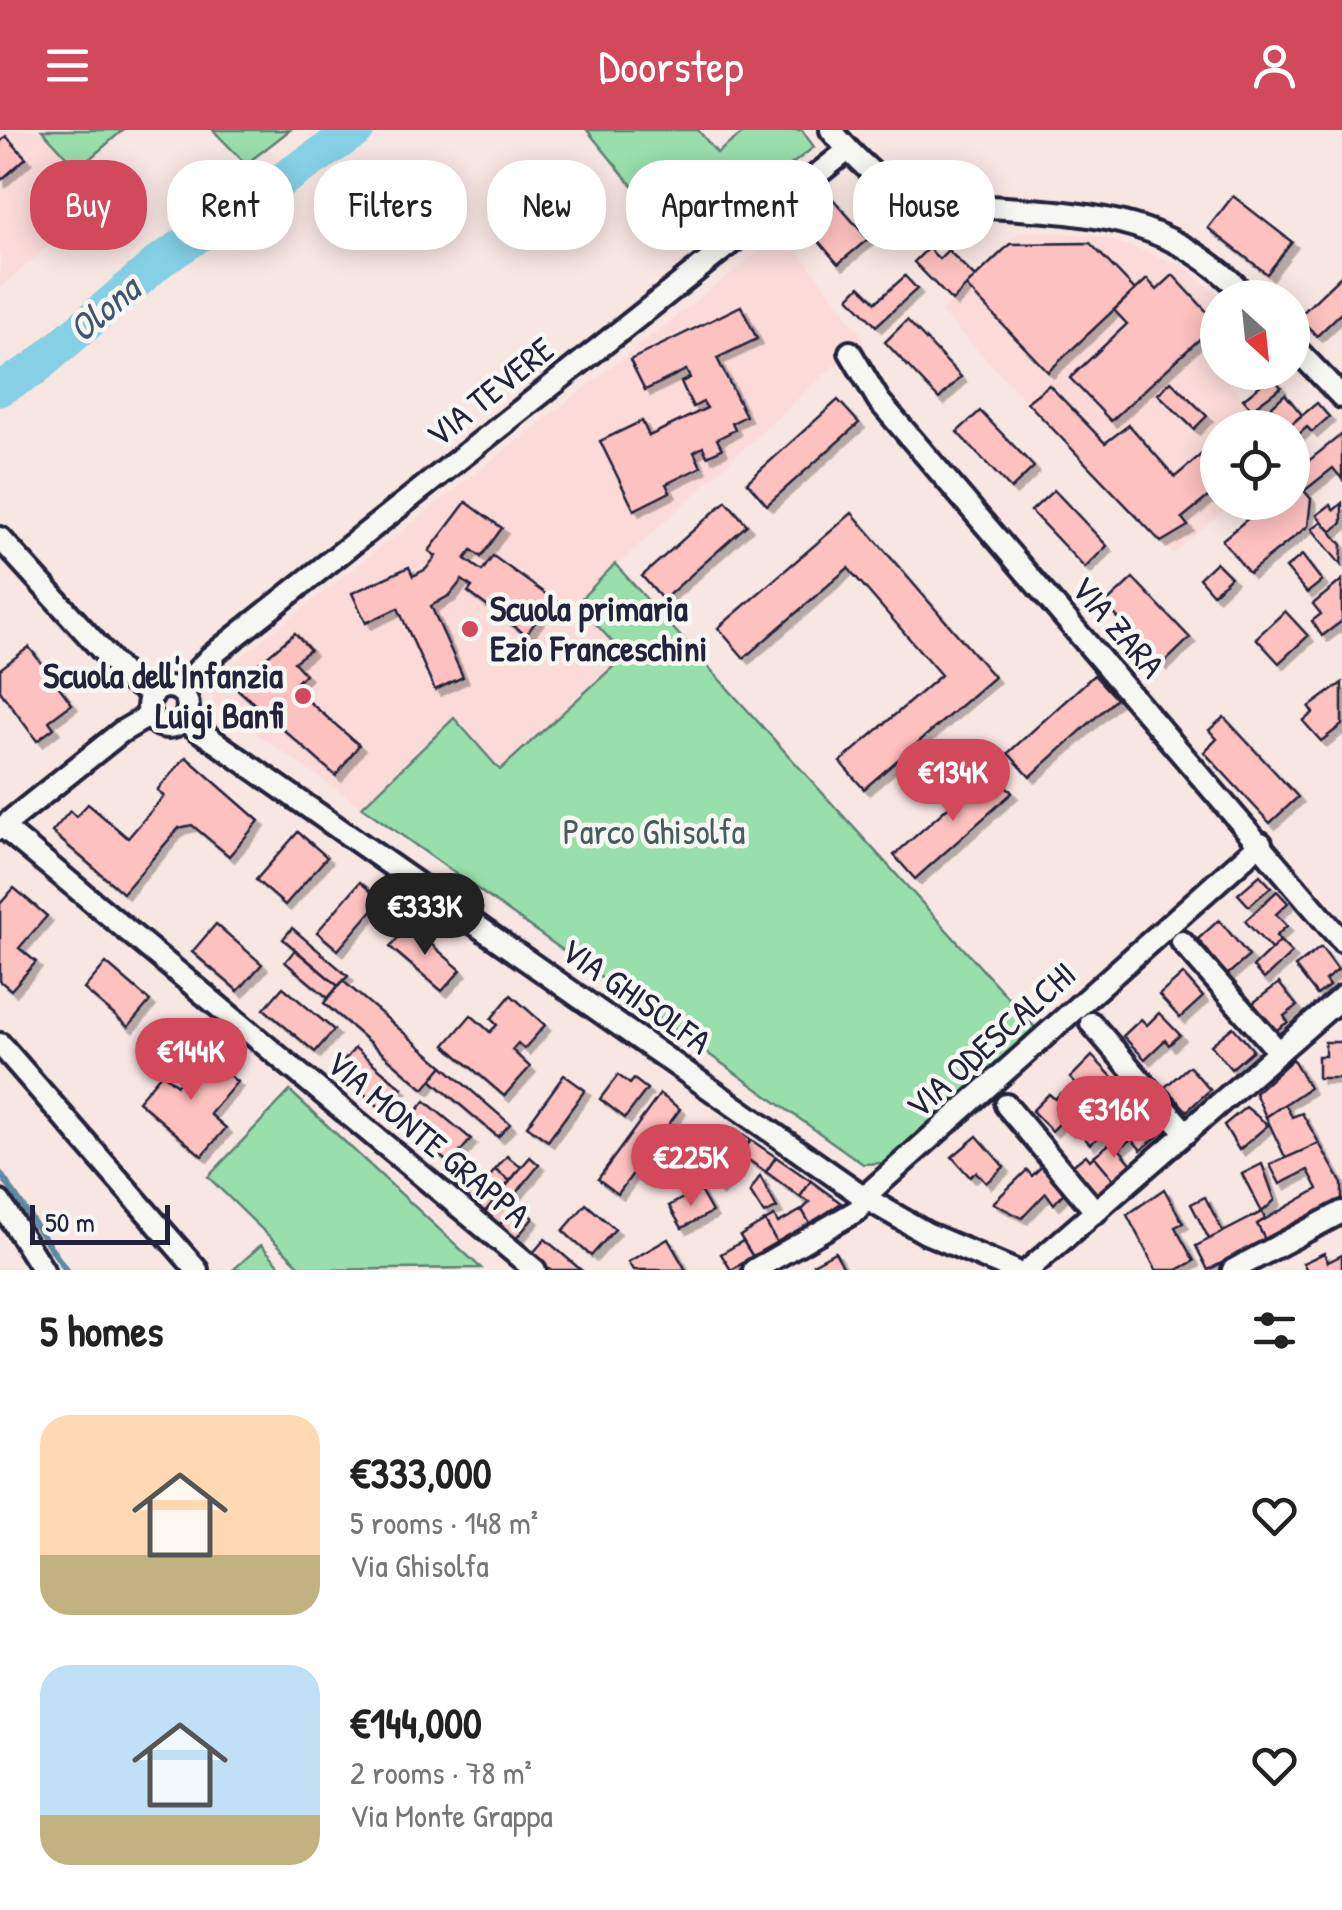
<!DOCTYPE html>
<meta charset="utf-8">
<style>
body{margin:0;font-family:"Patrick Hand",sans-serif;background:#f6f6f6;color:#222;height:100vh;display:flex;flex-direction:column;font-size:38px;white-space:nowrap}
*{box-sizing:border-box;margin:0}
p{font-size:32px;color:#767676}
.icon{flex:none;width:55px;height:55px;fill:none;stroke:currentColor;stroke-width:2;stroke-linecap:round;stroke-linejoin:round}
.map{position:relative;height:1140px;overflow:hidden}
.panel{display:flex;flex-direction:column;background:#fff;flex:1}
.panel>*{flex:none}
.top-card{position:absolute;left:30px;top:30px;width:1282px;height:90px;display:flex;gap:20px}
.needle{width:65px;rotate:153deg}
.buttons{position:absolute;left:1200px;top:150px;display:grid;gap:20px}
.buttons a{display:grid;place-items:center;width:110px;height:110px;border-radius:50%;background:#fff;box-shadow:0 5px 25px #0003;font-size:50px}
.scale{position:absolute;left:30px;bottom:25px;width:140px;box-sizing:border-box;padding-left:10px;border:5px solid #22223b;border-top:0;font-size:28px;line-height:35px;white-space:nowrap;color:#22223b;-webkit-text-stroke:8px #f6f6f2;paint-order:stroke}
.price{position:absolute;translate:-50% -85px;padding:0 22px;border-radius:35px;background:#d1495b;color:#fff;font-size:32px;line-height:65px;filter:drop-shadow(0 2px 5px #0008)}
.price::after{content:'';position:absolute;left:50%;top:60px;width:30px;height:22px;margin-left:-15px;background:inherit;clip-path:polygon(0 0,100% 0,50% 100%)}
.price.on{background:#222;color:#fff}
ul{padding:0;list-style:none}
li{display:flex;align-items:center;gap:30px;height:250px;padding:0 40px}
li span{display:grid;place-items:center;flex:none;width:280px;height:200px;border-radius:30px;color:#555}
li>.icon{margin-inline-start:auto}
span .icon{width:120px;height:120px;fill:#fffc;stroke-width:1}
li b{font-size:42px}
h2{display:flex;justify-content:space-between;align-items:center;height:120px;padding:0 40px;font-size:42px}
.chip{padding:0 35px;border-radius:40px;background:#fff;box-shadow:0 5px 25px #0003;font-size:35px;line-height:90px}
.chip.on{background:#d1495b;color:#fff}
header{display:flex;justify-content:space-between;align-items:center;height:130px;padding:0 40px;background:#d1495b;color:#fff;font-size:45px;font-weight:600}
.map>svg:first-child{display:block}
.built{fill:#fadbd8}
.green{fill:#99dfac;stroke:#5e8074;stroke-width:2.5}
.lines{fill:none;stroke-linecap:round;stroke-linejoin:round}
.stream{stroke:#5d8aa1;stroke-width:6}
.river{stroke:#85d0e5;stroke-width:35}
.building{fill:#fdc1bf;stroke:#22223b;stroke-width:2.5;filter:url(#shadow)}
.minor-casing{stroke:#22223b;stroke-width:28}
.minor{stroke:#f6f6f2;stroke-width:20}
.poi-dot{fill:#d1495b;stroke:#f6f6f2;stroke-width:4}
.labels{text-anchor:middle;stroke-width:9;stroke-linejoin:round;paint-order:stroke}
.street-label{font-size:35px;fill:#22223b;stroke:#f6f6f2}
.poi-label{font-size:35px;font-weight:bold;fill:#22223b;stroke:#f6f6f2;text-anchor:start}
.park-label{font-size:35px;fill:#465b5d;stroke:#f6f6f2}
.water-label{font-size:38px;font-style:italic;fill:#40566e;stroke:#f6f6f2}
</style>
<header><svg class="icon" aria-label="menu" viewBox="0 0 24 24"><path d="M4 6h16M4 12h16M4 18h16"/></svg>Doorstep<svg class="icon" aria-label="person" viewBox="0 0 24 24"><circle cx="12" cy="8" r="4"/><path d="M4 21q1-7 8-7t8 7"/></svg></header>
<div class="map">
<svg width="1342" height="1140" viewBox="0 0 1342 1140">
<defs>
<filter id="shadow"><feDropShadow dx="5.5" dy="5.5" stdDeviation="0" flood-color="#0004"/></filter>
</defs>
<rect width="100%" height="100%" fill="#f8e6e3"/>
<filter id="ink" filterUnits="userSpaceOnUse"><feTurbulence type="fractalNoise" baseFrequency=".01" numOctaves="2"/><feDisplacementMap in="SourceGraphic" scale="20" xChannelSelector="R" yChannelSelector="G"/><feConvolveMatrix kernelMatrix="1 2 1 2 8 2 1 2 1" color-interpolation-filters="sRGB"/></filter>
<g filter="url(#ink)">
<!-- built -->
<g class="built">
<polygon points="0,0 42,0 104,68 0,158"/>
<polygon points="1020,101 1095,105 1136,118 1183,136 1220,167 1217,193 1195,215 1268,297 1218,298 1218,372 1233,373 1173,424 941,182"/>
<polygon points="784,102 864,208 577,472 626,525 500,640 454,589 362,677 214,574 211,558 220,543"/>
</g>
<!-- green -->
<g class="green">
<polygon points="42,0 123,0 78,39"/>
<polygon points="213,0 290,0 246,34"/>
<polygon points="587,0 698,0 717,23 747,0 802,0 814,17 683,118"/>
<polygon points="615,434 1039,902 884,1033 863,1034 362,677 454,588 500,640 625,526 577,473"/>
<polygon points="290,961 481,1138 304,1140 208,1047"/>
<polygon points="261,1115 284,1140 233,1140"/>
</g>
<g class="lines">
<!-- stream -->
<polyline class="stream" points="0,1043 66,1140"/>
<!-- river -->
<polyline class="river" points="0,259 35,238 160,131 357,0"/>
</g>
<!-- building -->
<g class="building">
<polygon points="6,6 26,28 0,51 0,12"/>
<polygon points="1233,66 1292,112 1267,144 1208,98"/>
<polygon points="833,69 868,109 838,134 804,94"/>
<polygon points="1090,113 1135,160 1048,242 966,156 1010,114"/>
<polygon points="928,118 939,129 948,120 975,147 952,171 914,132"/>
<polygon points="1173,145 1217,193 1111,291 1070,248 1127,194 1114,180 1147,149 1157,160"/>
<polygon points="1342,145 1342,182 1317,206 1298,187"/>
<polygon points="905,146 917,159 876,196 849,167 860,156 876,172"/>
<polygon points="741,176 757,209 717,228 746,286 732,293 735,300 717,309 722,319 707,326 703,317 694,322 701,337 666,354 670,362 634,380 600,311 642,291 649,306 707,278 703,272 693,277 681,252 690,248 686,240 645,260 630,230"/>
<polygon points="907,190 961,247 939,269 885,212"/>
<polygon points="1272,246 1281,257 1252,279 1243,269"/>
<polygon points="1171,251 1207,286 1194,299 1158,264"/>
<polygon points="1049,255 1105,313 1129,295 1175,347 1218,310 1218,368 1213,363 1182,388 1188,396 1161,412 1027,272"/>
<polygon points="1285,264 1302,285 1288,297 1271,277"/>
<polygon points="838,270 859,293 767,375 747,352"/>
<polygon points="1317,273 1329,287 1312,302 1307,297 1296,307 1288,297"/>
<polygon points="1252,279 1268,298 1232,298"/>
<polygon points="980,281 1034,337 1011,359 957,302"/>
<polygon points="1342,304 1342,349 1333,338 1304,361 1296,351 1292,353 1292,344"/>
<polygon points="1296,351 1311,369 1308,396 1249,443 1222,410 1268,372 1292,372"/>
<polygon points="1054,360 1107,416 1085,438 1031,381"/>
<polygon points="726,371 747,395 663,470 642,446"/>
<polygon points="466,372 502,398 481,427 472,420 465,429 482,441 493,426 558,473 548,487 542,483 526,505 468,462 472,457 462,450 450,465 431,476 463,547 435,560 398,478 366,493 352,463 409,437 413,446 426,439 436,426 429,421"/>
<polygon points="1342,373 1342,393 1331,402 1317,385 1330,375 1334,380"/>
<polygon points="852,383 994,547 864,659 840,632 941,545 848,438 744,528 718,498"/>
<polygon points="1322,391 1342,415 1341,435 1312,399"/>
<polygon points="1302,425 1322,451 1307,463 1286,438"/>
<polygon points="1216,432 1231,447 1213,464 1199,448"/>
<polygon points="1133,448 1190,508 1162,535 1105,474"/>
<polygon points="1342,450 1342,491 1322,506 1312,491 1321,484 1313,474"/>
<polygon points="1285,481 1308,506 1279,533 1256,508"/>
<polygon points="295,503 310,520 294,532 305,544 292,557 359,615 336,646 233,555"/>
<polygon points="29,517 72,574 49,591 54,598 37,611 0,561 0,539"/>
<polygon points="1094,545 1116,569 1030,647 1008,623"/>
<polygon points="1342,553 1342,595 1321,611 1303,591 1313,583 1309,577"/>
<polygon points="1224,587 1298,667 1270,693 1204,622 1217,609 1209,600"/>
<polygon points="186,627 259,691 229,726 192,695 179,698 123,763 52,702 70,681 76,687 88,674 128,708 164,666 157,660"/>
<polygon points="991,639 1012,663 915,749 894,725"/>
<polygon points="298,702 327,727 285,775 256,750"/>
<polygon points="1260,745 1271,757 1249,776 1238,764"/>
<polygon points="360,752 381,770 338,820 317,802"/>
<polygon points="14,758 47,786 19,818 36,832 11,860 0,851 0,774"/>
<polygon points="1277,761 1288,773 1276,784 1287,796 1276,806 1280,811 1272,820 1245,791"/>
<polygon points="1219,790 1249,826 1227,845 1198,809"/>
<polygon points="216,794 262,834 238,861 192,822"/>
<polygon points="409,795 461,840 442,861 390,817"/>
<polygon points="292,798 348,846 338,856 283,809"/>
<polygon points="1280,811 1292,823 1264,849 1253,837"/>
<polygon points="1321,817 1338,840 1325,850 1329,856 1317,865 1295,837"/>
<polygon points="295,820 338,856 328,868 285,832"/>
<polygon points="106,833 150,871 128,897 84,859"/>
<polygon points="1183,844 1203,867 1180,888 1159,865"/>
<polygon points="343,851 443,936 424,959 324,873"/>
<polygon points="1279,853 1297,876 1284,886 1288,892 1275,901 1253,873"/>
<polygon points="283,857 334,900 315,922 264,879"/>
<polygon points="511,865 545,895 524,919 518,913 512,920 530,937 504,966 445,915 471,885 490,902 497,895 491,889"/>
<polygon points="1159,883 1180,905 1169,915 1165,910 1145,929 1123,906 1141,889 1147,895"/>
<polygon points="1233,897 1253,920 1231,939 1211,915"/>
<polygon points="1325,912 1342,912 1341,948 1318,948 1318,926 1325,926"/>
<polygon points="355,918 402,958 383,980 336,940"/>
<polygon points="204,923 237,952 210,984 226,998 202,1026 138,971 162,943 177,955"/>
<polygon points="1092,926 1116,951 1093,972 1070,948"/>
<polygon points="1293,929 1309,958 1266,987 1255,963"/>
<polygon points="443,936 510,994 498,1007 431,950"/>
<polygon points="1189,936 1210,960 1187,981 1165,957"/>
<polygon points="564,945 585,960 548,1011 527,996"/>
<polygon points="618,945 630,954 634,949 647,959 625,988 600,969"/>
<polygon points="1118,962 1130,977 1115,989 1103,975"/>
<polygon points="1061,963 1083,985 1068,1000 1061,992 1052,1001 1032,981 1049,964 1055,969"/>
<polygon points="660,964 680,979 618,1064 598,1049"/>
<polygon points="425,971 471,1009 450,1034 404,997"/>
<polygon points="1285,974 1292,987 1302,983 1319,1013 1286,1029 1266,987"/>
<polygon points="1246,977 1268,995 1239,1020 1224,995"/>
<polygon points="1150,980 1166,999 1141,1020 1125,1001"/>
<polygon points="1091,985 1105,1002 1090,1014 1076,998"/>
<polygon points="1111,985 1131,1009 1119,1019 1099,995"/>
<polygon points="735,999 751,1010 734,1030 718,1014"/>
<polygon points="977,1006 1004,1037 986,1053 976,1042 970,1047 952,1027"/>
<polygon points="751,1010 776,1027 766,1042 741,1025"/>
<polygon points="1113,1011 1133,1036 1115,1051 1094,1026"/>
<polygon points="1319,1013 1342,1054 1342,1069 1265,1110 1257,1094 1318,1059 1308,1040 1280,1054 1270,1035"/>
<polygon points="727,1023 737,1042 717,1060 706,1045"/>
<polygon points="1086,1025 1090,1030 1094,1026 1115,1051 1098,1066 1072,1036"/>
<polygon points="507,1026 521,1037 510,1051 495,1040"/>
<polygon points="530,1027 539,1035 511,1070 517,1074 498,1097 483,1084"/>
<polygon points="776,1027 811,1051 800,1067 766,1042"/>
<polygon points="1262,1034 1275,1070 1262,1082 1242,1044"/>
<polygon points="1043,1035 1066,1060 1054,1074 1046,1063 1022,1088 993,1073 1027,1040 1032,1046"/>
<polygon points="495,1040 510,1051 483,1084 455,1061 469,1044 483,1055"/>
<polygon points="760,1046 777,1078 764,1084 750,1062"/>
<polygon points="811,1051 841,1073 810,1094 802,1080 810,1072 800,1067"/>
<polygon points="699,1059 712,1082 682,1098 669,1076"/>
<polygon points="1164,1059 1183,1093 1175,1097 1194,1131 1177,1140 1156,1140 1127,1085"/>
<polygon points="1205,1067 1223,1102 1209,1109 1191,1074"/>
<polygon points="517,1074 533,1088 515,1110 498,1097"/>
<polygon points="586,1074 615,1099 591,1126 563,1101"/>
<polygon points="802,1080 810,1094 777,1113 765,1091 774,1086 778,1093"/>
<polygon points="1262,1082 1265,1089 1257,1094 1265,1110 1208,1140 1196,1116"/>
<polygon points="765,1091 777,1113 753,1127 740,1106"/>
<polygon points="545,1109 581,1140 551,1140 532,1124"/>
<polygon points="668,1109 686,1140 633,1140 628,1132"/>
<polygon points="743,1111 753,1127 731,1140 721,1124"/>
<polygon points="835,1122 845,1140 816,1140 813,1134"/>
<polygon points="1324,1123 1328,1132 1342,1125 1342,1140 1307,1140 1303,1133"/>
</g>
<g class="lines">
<!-- minor casing -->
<g class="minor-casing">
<g id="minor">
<path d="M 831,0 C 852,25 877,51 906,66 C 930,78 962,76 989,77 C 1093,84 1172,86 1248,168"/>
<polyline points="1292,215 1342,267"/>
<polyline points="850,222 879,271 1342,811"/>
<polyline points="0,408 129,550 153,565"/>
<circle cx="168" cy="577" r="20"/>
<polyline points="179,560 210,527 848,20"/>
<polyline points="184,590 867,1069 926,1103 1013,1140"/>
<polyline points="3,697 535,1140"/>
<polyline points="0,699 121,602 150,585"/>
<polyline points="1182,812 1279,922"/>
<polyline points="1091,893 1186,1003"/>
<polyline points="0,914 197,1140"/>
<polyline points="1006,975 1096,1082"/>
<polyline points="0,1072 43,1140"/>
<polyline points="754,1140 858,1080 873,1059 1261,713"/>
<polyline points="1028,1140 1342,867"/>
<polyline points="1233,1140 1342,1082"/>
</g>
</g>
<!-- minor -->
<use href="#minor" class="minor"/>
</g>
</g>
<!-- markers -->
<g class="poi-dot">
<circle cx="470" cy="499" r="10"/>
<circle cx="303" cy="566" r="10"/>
</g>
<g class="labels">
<!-- street labels -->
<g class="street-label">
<text transform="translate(490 262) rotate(-39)" y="12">VIA TEVERE</text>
<text transform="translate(1118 497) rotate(49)" y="12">VIA ZARA</text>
<text transform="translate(636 866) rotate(35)" y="12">VIA GHISOLFA</text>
<text transform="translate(991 910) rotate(-42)" y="12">VIA ODESCALCHI</text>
<text transform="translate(428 1009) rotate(40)" y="12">VIA MONTE GRAPPA</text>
</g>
<!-- poi labels -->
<g class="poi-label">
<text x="490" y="491">Scuola primaria<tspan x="490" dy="40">Ezio Franceschini</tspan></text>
<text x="283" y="558" text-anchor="end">Scuola dell'Infanzia<tspan x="283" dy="40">Luigi Banfi</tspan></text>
</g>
<!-- park labels -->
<g class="park-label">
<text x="654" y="714">Parco Ghisolfa</text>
</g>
<!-- water labels -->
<g class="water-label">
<text transform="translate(104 179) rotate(-40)" y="13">Olona</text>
</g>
</g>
</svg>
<div class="buttons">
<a><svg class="needle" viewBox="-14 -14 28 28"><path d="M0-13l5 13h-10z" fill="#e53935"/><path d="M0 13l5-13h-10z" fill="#767676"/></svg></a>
<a><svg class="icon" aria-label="locate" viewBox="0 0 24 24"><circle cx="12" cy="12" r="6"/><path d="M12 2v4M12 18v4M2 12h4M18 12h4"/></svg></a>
</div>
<div class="scale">50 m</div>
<b class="price" style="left:953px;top:694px">€134K</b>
<b class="price on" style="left:425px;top:828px">€333K</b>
<b class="price" style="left:191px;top:973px">€144K</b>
<b class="price" style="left:1114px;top:1031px">€316K</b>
<b class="price" style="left:691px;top:1079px">€225K</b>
<div class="top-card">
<a class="chip on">Buy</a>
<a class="chip">Rent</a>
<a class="chip">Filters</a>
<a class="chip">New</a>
<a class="chip">Apartment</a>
<a class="chip">House</a>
</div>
</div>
<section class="panel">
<h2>5 homes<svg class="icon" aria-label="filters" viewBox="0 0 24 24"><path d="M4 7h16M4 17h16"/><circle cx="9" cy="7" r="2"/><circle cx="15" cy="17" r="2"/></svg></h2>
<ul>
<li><span style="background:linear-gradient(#ffd9b3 70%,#c2b280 0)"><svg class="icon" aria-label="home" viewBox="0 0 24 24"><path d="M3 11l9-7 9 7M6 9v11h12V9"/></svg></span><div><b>€333,000</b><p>5 rooms · 148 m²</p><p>Via Ghisolfa</p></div><svg class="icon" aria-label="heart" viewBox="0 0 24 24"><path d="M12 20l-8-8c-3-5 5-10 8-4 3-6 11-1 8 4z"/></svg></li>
<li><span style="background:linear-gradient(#bfe0f5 75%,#c2b280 0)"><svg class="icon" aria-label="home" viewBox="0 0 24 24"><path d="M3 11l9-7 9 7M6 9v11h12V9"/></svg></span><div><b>€144,000</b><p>2 rooms · 78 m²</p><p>Via Monte Grappa</p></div><svg class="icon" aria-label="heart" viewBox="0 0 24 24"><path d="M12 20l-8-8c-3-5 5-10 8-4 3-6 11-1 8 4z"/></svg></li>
</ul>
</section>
